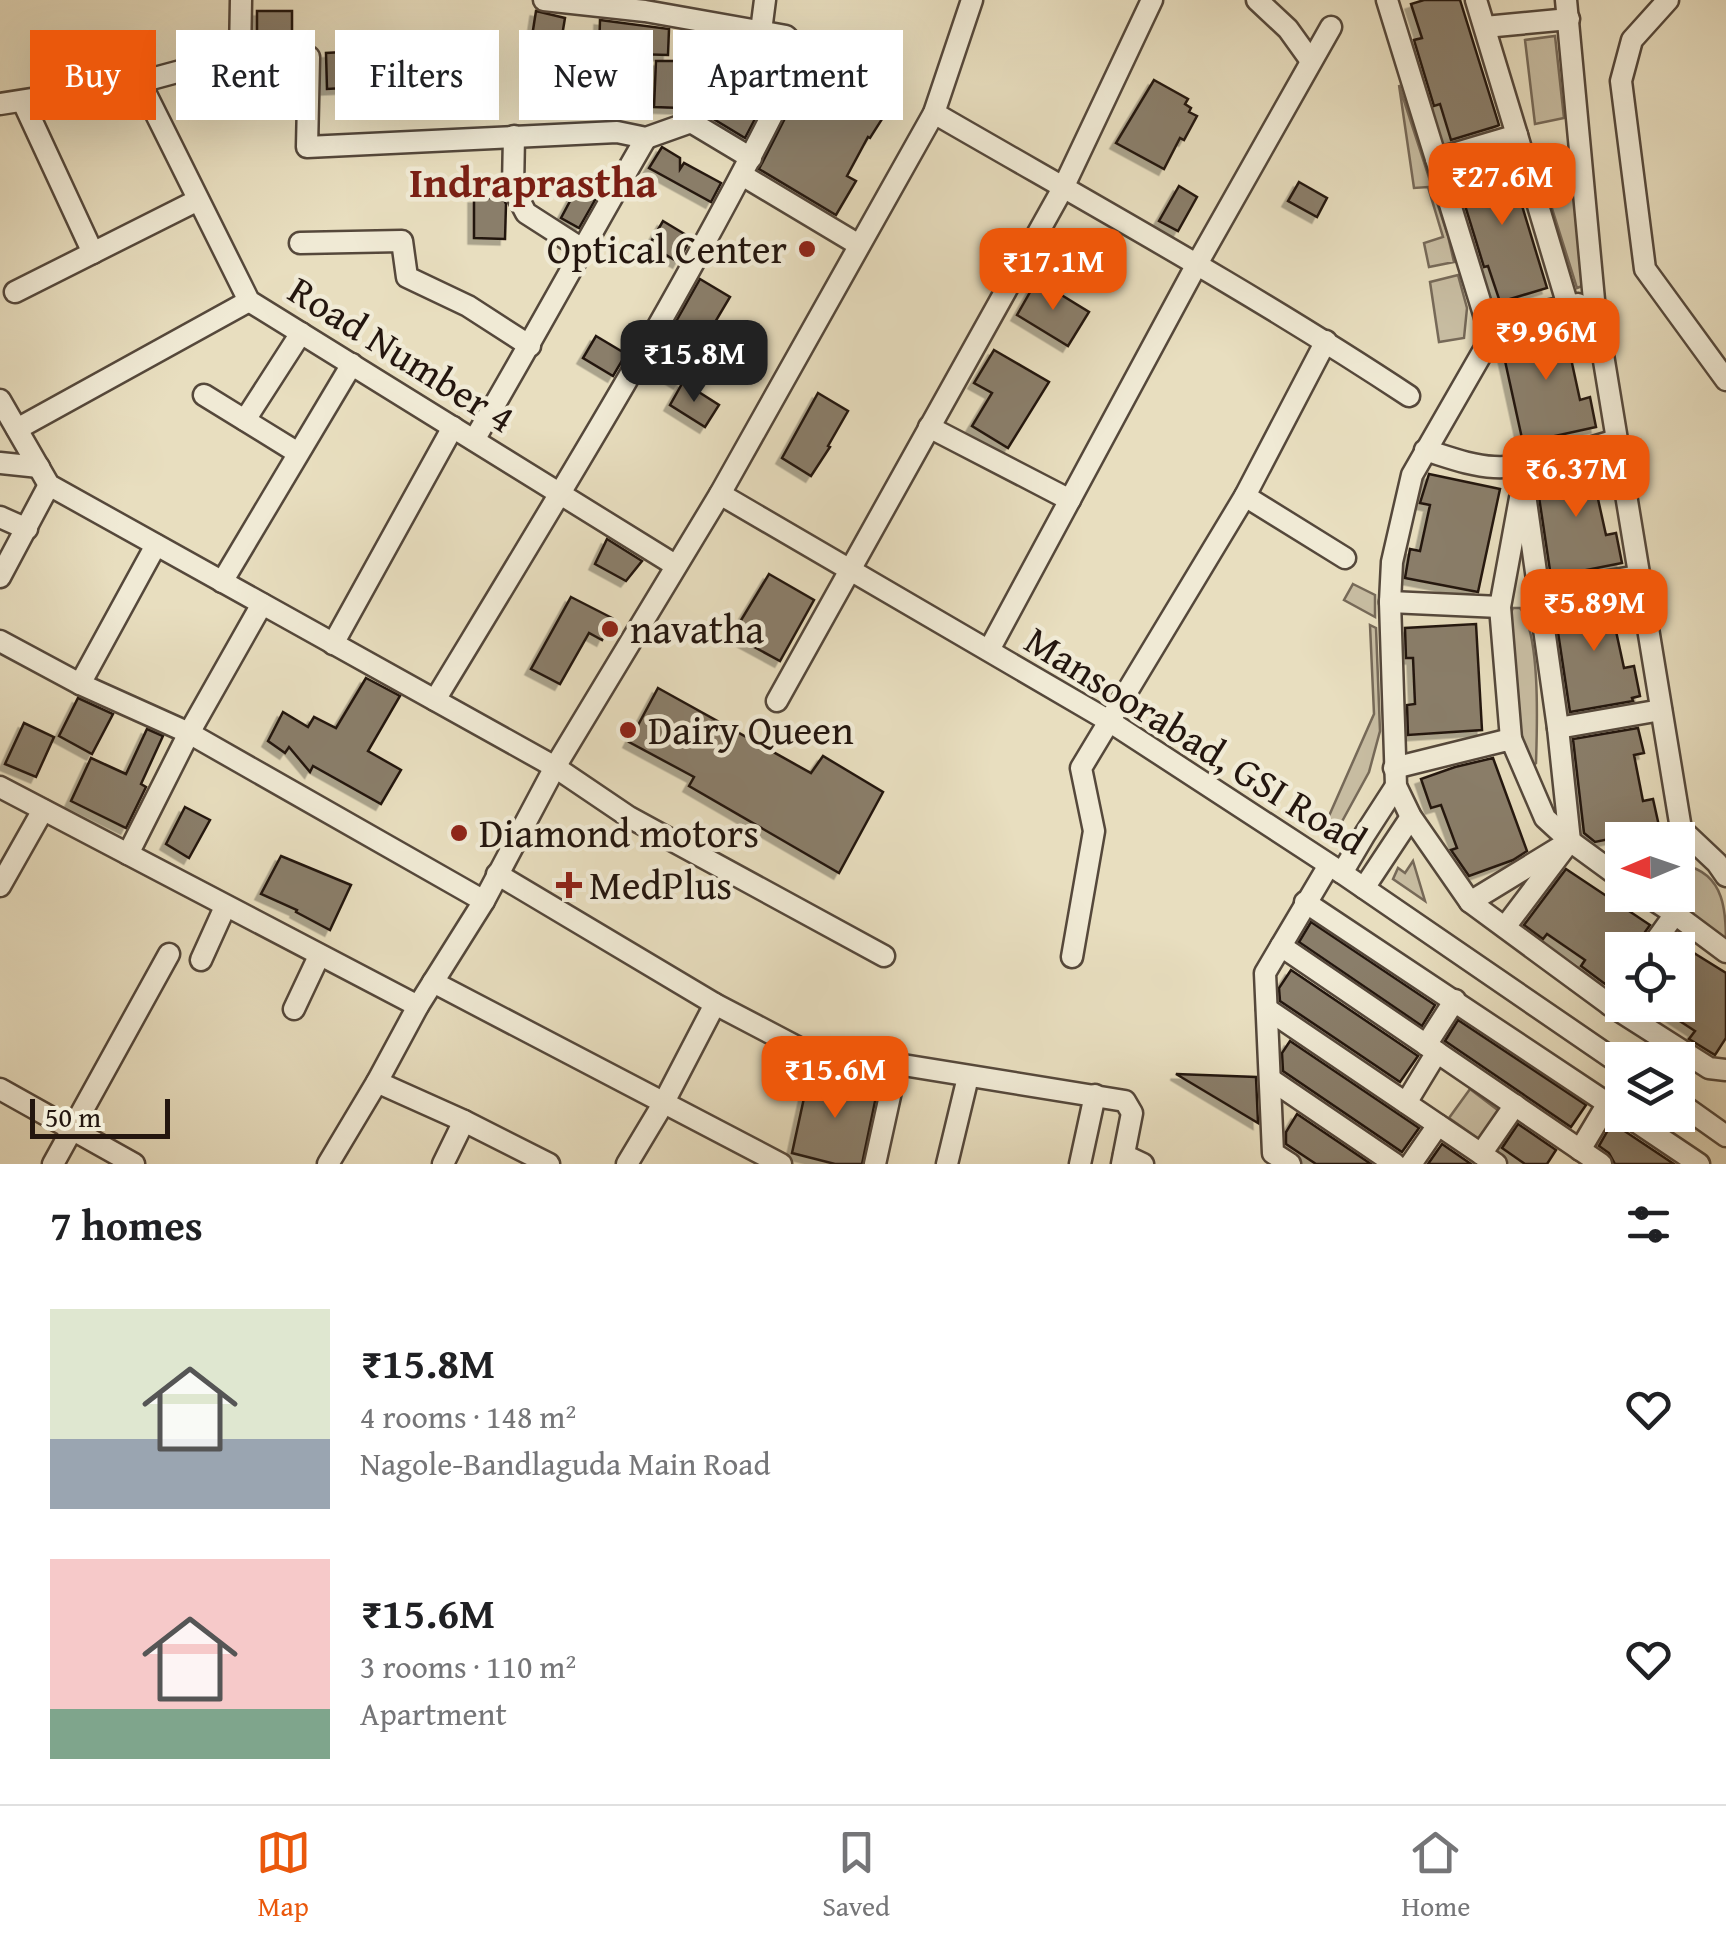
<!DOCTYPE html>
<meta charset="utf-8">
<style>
body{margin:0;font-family:"Gentium Book Plus",serif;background:#f2f2f2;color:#202124;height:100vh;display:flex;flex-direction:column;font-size:38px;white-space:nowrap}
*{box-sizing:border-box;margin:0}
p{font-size:32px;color:#757577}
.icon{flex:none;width:55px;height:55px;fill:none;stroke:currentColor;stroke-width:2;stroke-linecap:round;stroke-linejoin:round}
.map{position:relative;height:1164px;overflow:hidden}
.drawer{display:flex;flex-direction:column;background:#fff;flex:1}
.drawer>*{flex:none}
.hud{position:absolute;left:30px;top:30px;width:1000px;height:90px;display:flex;gap:20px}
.needle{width:65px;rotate:268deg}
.fabs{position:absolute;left:1605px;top:822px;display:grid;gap:20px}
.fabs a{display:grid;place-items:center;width:90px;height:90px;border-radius:0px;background:#fff;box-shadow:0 10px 40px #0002;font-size:50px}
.scale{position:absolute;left:30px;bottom:25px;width:140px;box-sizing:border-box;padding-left:10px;border:5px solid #24160f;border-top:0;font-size:28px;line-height:35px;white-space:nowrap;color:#24160f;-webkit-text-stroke:8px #f0ead5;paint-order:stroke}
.price{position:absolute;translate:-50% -85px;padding:0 22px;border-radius:20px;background:#ea580c;color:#fff;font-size:32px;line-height:65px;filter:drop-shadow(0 2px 5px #0008)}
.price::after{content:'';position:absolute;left:50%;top:60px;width:30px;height:22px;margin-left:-15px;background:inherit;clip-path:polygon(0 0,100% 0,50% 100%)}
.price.selected{background:#222;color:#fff}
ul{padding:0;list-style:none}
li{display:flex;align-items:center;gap:30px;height:250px;padding:0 50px}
li span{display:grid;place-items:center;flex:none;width:280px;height:200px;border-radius:0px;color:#555}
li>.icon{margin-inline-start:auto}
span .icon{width:120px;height:120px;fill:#fffc;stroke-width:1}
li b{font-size:42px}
h2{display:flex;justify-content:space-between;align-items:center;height:120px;padding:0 50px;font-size:42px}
.tag{padding:0 35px;border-radius:0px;background:#fff;box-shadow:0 10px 40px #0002;font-size:35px;line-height:90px}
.tag.selected{background:#ea580c;color:#fff}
.tab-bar{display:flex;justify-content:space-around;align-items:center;height:140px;border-top:2px solid #e0e0e0;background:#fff;font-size:28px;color:#757577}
.tab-bar a{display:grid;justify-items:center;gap:5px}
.tab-bar .selected{color:#ea580c}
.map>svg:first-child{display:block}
.green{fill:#c7bca1;stroke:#766958;stroke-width:2.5}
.building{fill:#8a7e6b;stroke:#24160f;stroke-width:2.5;filter:url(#shadow)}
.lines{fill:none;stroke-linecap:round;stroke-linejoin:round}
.minor-casing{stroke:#55483b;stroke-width:25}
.minor{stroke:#f0ead5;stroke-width:20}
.poi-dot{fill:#8f2418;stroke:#f0ead5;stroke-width:4}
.labels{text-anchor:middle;stroke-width:9;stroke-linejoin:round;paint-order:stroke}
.poi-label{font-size:40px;fill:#24160f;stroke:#f0ead5;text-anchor:start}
.street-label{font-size:40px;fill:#24160f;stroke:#f0ead5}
.neighbourhood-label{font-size:42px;font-weight:bold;fill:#7a1f14;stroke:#f0ead5}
</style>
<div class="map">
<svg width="1726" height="1164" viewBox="0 0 1726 1164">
<defs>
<filter id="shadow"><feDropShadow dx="-5.5" dy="5.5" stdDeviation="0" flood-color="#0004"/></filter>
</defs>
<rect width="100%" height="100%" fill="#e8debf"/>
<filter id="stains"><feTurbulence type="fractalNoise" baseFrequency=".002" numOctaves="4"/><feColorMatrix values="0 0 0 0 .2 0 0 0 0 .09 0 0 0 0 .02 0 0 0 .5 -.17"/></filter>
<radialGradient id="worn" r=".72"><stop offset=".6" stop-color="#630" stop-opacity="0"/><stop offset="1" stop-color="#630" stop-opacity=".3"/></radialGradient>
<!-- green -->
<g class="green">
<polygon points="1555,36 1564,118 1535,124 1525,40"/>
<polygon points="1399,85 1448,236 1454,262 1429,267 1424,243 1443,237 1428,187 1414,188"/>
<polygon points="1574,177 1585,285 1577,288 1544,183"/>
<polygon points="1458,275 1467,308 1464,338 1439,342 1430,282"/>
<polygon points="1353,584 1375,595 1375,617 1344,600"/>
<path d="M 1513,608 L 1520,608 C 1541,634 1537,729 1536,763 L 1527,770 L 1520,762 L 1507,621 Z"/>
<polygon points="1370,625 1376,628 1380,731 1369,772 1339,827 1346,834 1338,845 1321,834 1374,714"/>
<polygon points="1413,861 1425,901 1393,879 1398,868 1405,873"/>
<path d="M 1684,865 C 1726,874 1726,912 1726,951 L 1663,895 L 1678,895 L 1678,886 L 1681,886 L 1680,868 Z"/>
<polygon points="1470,1089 1499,1111 1479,1139 1449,1118"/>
</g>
<!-- building -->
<g class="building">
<polygon points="1424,0 1460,0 1499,125 1497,126 1451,140 1440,104 1434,106 1414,40 1422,38 1411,4"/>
<rect x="257" y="11" width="35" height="25"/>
<polygon points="536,11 565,18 559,54 530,49"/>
<polygon points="600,20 669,29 668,55 599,53"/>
<polygon points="361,51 363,87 327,89 326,53"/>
<polygon points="764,55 781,65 770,87 751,76"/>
<polygon points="656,61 683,61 681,108 654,107"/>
<polygon points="815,69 849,89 853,82 891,105 870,138 868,137 847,176 856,181 836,215 759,169 805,79 809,81"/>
<polygon points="583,70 584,111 552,111 552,71"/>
<polygon points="737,77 753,87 743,108 757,115 745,138 712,118"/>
<polygon points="1154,80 1188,99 1185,104 1191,108 1189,112 1197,116 1184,140 1180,138 1164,169 1116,143"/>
<polygon points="662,147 680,158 680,169 684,163 721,183 711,202 649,168"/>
<polygon points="1506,153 1547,288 1500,302 1488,266 1484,267 1464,202 1470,200 1459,166"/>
<polygon points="1299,182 1327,198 1317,217 1288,201"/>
<polygon points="1179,186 1197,197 1178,231 1159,221"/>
<polygon points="576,190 595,200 579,228 561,218"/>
<polygon points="474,198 503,198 506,204 505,239 474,238"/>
<polygon points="663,221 691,238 678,262 649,245"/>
<polygon points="700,279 730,297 679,383 651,366"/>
<polygon points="1037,280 1089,312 1068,346 1017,315"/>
<polygon points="1574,323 1581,352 1570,354 1580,400 1590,397 1596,427 1523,443 1500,338"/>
<polygon points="596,336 626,354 613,376 583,358"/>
<polygon points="994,350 1049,382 1008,448 972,426 992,393 974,383"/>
<polygon points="683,382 719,405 705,427 670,405"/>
<polygon points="818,393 848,411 828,446 830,447 811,476 782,458"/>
<polygon points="1600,459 1606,488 1596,490 1606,535 1616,533 1622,563 1551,577 1536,477"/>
<polygon points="1429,474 1500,489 1478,592 1405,578 1410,549 1420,551 1430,505 1420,503"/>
<polygon points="607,539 642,561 626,581 595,564"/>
<polygon points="769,574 814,600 780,661 732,635"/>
<polygon points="1619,593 1624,620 1614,622 1624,668 1634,666 1640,696 1632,698 1633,701 1570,712 1556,619 1580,616 1555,611 1554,604"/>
<polygon points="571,597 612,618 602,640 589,633 560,684 531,669"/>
<polygon points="1476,624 1482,730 1408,735 1407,705 1415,704 1413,658 1406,658 1405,628"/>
<polygon points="366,678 400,696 368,751 401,770 381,804 313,766 310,772 289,747 285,753 268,741 283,712 308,727 314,717 336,728"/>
<polygon points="658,688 811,773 823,756 883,792 839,873 689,786 694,777 629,742"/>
<polygon points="78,698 113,714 92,754 59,736"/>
<polygon points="24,723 54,737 36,777 5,764"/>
<polygon points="1638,728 1644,753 1634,755 1643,801 1653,799 1659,826 1653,830 1595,842 1584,833 1573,739"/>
<polygon points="147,729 163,736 141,784 146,787 126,828 71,801 91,758 126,774"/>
<polygon points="1493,758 1527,851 1513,860 1469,876 1451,850 1457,848 1441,805 1431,808 1421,779 1455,767"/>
<polygon points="185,807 210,820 189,858 166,844"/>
<polygon points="281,856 351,885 330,930 296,912 297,910 261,894"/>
<polygon points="1566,869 1650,925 1638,942 1635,950 1622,950 1622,957 1605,984 1581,966 1585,960 1547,934 1543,939 1524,925"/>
<polygon points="1311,922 1435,1005 1422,1026 1299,942"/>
<polygon points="1673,940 1726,973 1726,1038 1715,1055 1689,1039 1695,1031 1655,1005 1678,1005 1678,950 1666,950"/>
<polygon points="1291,970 1418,1056 1400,1082 1280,1001 1279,988"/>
<polygon points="1458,1020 1586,1105 1571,1127 1445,1041"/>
<polygon points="1290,1041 1419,1128 1402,1152 1283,1071 1282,1053"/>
<polygon points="1176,1074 1256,1077 1258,1123"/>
<polygon points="809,1075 878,1087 862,1164 835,1164 792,1153"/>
<polygon points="1297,1114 1371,1164 1316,1164 1286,1144 1286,1132"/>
<polygon points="1612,1123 1617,1126 1674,1164 1615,1164 1609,1153 1599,1146"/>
<polygon points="1518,1124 1556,1150 1547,1164 1525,1164 1502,1148"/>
<polygon points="1442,1144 1471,1164 1428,1164"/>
</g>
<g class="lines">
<!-- minor casing -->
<g class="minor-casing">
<g id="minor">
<polyline points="1257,0 1288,29 1311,61"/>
<polyline points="1387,0 1487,324 1485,348 1412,475 1392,562 1390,602 1396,786 1411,817 1470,902 1610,1005 1709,1068 1726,1070"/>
<polyline points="1566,0 1594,300 1681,829 1717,863 1726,876"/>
<polyline points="1668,0 1632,40 1621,81 1645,269 1726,380"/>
<polyline points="1485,27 1569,19"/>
<polyline points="761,31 765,0"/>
<polyline points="240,55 241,0"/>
<polyline points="140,82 249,301 675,565"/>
<polyline points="23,102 93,253"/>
<polyline points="0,104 140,82 240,55 309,57 307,147 617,132 646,138 691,122 751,158"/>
<path d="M 934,113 C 1093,205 1255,294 1409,396"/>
<polyline points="1517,135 1568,306"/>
<polyline points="514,136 513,188 526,213 582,249"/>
<polyline points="1436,159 1517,135 1476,0"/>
<polyline points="742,175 859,245"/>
<polyline points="300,243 402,241 407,277 468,306 530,346"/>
<polyline points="15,292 198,200"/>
<polyline points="1487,324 1578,304"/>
<polyline points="204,395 298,453"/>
<polyline points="0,400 49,485 555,767 629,817 884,956"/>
<polyline points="245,420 301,333"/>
<polyline points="929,427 1070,500"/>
<polyline points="17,429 249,301"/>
<path d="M 474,440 C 533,340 588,238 646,138"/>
<path d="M 1425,450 C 1448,457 1471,466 1494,467 C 1534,469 1577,451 1616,440"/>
<polyline points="0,463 39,467"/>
<polyline points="720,494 1109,721 1342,873 1622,1065"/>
<polyline points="1245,496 1345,558"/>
<polyline points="0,517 27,529"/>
<polyline points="0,577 49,485"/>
<polyline points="222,582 352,364"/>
<polyline points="1537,593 1638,576"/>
<polyline points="1390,602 1500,607"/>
<polyline points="0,641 80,684 189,733 484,901"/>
<polyline points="333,644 453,427"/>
<polyline points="989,650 1197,264 1331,27"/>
<polyline points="80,684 156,545"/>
<path d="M 435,700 C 561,492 690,284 797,65 L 798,48 L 786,36 L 645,11 L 544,0"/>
<polyline points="777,701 1063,188 1152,0"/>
<polyline points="1558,728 1661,710"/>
<polyline points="1511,739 1500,607 1520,498"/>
<polyline points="1394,768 1511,739 1545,818 1570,841"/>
<polyline points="0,787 418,1006"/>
<polyline points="1662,840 1681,829"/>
<polyline points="128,854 189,733 262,604"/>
<polyline points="1342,873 1365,834 1396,786"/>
<polyline points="497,874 715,1004 820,1059 897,1064 1125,1101 1132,1113 1122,1164"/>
<polyline points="0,886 43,810"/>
<polyline points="1364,888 1411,817"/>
<polyline points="1646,895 1675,914 1649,950"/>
<polyline points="1305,902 1622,1113"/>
<polyline points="1470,902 1570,841 1622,879"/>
<polyline points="1675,914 1726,952"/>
<polyline points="1505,927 1570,841 1558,728 1521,466"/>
<polyline points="1281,946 1601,1164"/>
<polyline points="1072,957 1094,831 1081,768 1245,496 1326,341"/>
<polyline points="201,960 225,907"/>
<polyline points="433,982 781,1164"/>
<polyline points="1610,1005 1622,987"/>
<polyline points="294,1009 319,956"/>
<polyline points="1267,1009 1496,1164"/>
<polyline points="1426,1045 1455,1000"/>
<polyline points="1270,1079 1395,1164"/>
<polyline points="377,1082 464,1121 549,1164"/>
<polyline points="0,1089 134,1164"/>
<polyline points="1678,1102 1726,1136"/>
<polyline points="1406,1103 1437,1052"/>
<polyline points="1626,1115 1699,1164"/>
<polyline points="1580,1150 1608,1103"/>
<polyline points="1481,1154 1515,1105"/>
<polyline points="1124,1155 1143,1164"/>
<polyline points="53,1164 169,954"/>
<polyline points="328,1164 377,1082 418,1006 484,901 555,767 720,494 934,113 972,0"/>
<polyline points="443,1164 464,1121"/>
<polyline points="627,1164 663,1104 715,1004"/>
<polyline points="875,1164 897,1064"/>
<polyline points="947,1164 968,1077"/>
<polyline points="1080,1164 1095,1095"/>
<polyline points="1290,1164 1273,1153 1265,973 1329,865"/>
<polyline points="1411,1164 1438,1125"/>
</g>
</g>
<!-- minor -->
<use href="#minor" class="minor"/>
</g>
<!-- markers -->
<g class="poi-dot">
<circle cx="807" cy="249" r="10"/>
<circle cx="610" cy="629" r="10"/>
<circle cx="628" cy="730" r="10"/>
<circle cx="459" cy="833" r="10"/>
<path d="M564 870h10v10h10v10h-10v10h-10v-10h-10v-10h10z"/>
</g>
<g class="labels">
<!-- poi labels -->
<g class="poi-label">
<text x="787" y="263" text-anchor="end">Optical Center</text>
<text x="630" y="643">navatha</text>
<text x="648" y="744">Dairy Queen</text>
<text x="479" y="847">Diamond motors</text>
<text x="589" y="899">MedPlus</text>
</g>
<!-- street labels -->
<g class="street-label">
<text transform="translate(402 354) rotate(32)" y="14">Road Number 4</text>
<text transform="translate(1196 740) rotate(32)" y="14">Mansoorabad, GSI Road</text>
</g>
<!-- neighbourhood labels -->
<g class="neighbourhood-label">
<text x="533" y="197">Indraprastha</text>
</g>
</g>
<rect width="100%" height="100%" filter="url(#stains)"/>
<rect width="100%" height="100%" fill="url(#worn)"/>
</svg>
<div class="fabs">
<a><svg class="needle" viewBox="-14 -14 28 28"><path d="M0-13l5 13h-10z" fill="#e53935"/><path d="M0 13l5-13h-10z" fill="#757577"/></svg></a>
<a><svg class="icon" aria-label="locate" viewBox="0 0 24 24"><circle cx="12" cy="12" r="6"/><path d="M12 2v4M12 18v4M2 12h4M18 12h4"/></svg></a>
<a><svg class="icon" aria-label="layers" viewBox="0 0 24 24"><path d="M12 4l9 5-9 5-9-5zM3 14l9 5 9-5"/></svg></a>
</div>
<div class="scale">50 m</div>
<b class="price" style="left:1502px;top:228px">₹27.6M</b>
<b class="price" style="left:1053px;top:313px">₹17.1M</b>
<b class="price" style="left:1546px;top:383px">₹9.96M</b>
<b class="price selected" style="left:694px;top:405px">₹15.8M</b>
<b class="price" style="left:1576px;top:520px">₹6.37M</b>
<b class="price" style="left:1594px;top:654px">₹5.89M</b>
<b class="price" style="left:835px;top:1121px">₹15.6M</b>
<div class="hud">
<a class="tag selected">Buy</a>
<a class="tag">Rent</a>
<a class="tag">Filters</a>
<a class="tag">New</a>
<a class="tag">Apartment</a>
</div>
</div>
<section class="drawer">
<h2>7 homes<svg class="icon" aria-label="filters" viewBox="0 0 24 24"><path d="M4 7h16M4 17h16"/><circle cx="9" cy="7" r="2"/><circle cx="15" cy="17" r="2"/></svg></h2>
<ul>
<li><span style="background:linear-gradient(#dfe7d0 65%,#9aa5b1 0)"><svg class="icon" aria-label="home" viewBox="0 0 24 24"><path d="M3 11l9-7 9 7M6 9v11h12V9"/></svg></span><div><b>₹15.8M</b><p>4 rooms · 148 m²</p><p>Nagole-Bandlaguda Main Road</p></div><svg class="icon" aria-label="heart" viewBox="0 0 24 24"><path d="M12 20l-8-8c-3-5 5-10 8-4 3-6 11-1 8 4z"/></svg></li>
<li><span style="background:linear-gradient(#f6c9c9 75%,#7fa58c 0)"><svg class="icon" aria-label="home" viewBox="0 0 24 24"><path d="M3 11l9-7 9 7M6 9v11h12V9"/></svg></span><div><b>₹15.6M</b><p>3 rooms · 110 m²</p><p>Apartment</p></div><svg class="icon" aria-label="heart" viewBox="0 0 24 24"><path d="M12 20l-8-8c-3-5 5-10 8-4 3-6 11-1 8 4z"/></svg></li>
</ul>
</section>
<nav class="tab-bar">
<a class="selected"><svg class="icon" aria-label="map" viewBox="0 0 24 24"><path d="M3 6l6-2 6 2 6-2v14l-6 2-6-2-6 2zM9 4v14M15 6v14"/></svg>Map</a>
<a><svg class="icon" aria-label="saved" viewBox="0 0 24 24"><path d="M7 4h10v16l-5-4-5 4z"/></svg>Saved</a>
<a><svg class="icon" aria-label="home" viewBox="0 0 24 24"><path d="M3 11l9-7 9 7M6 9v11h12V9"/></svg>Home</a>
</nav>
